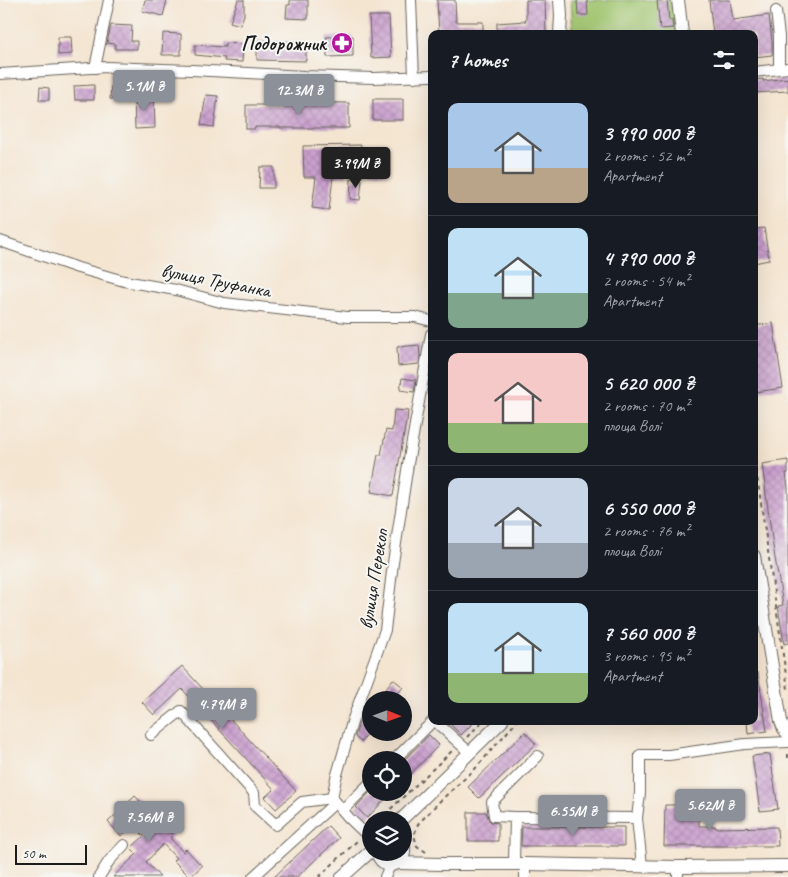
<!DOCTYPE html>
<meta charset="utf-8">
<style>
body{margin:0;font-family:Caveat,sans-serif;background:#20242c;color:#f1f3f6;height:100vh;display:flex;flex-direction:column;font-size:19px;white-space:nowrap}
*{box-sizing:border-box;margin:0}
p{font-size:16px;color:#9ea1a6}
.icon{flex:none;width:28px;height:28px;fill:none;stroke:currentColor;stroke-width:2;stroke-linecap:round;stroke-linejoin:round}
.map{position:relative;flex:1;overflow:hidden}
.side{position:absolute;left:428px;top:30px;width:330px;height:695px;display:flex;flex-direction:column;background:#171b24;border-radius:10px;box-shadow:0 5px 20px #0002}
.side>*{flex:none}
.needle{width:32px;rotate:91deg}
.tools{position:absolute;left:362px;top:691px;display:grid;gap:10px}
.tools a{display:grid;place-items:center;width:50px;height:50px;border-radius:50%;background:#171b24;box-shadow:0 5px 20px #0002;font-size:25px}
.scale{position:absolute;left:15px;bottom:12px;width:72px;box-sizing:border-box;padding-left:5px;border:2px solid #1c1c1c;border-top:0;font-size:14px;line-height:18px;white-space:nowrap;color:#1c1c1c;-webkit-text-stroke:4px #f6f6f2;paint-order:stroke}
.price{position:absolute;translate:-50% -42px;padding:0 11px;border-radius:5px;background:#8c9099;color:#fff;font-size:16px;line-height:32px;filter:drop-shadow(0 1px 2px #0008)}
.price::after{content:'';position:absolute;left:50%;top:30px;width:15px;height:11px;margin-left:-8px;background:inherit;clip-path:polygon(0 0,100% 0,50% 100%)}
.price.current{background:#222;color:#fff}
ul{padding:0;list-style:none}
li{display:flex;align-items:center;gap:15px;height:125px;padding:0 20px}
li+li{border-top:1px solid #363941}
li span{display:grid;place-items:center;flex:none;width:140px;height:100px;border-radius:10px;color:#555}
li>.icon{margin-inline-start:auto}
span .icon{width:60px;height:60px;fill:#fffc;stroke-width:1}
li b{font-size:21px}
h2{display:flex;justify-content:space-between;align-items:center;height:60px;padding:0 20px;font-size:21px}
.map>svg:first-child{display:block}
.green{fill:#a1c56f;stroke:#5e7046}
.building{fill:url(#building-cross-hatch)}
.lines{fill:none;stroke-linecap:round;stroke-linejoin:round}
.minor-casing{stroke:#68625b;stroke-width:12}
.major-casing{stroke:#68625b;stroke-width:14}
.path{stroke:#68625b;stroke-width:2;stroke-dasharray:4 4;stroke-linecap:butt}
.minor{stroke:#fff;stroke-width:10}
.major{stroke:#fff;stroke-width:12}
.labels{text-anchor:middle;stroke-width:4;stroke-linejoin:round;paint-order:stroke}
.poi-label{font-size:20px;font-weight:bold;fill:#1c1c1c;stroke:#f6f6f2;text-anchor:end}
.street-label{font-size:20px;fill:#1c1c1c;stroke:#f6f6f2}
</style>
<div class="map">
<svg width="788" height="877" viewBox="0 0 788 877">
<defs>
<pattern id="building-cross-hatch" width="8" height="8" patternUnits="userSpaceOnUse" patternTransform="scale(1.25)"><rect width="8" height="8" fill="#caa0ce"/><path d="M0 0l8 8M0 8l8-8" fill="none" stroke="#ad89b0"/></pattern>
</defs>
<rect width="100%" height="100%" fill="#f6f6f2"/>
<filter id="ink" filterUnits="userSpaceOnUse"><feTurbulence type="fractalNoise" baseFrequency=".02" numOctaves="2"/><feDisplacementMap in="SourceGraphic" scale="10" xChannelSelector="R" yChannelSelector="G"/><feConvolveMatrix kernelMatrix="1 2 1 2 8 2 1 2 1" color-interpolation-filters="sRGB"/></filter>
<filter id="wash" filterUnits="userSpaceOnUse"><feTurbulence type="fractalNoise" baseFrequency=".0096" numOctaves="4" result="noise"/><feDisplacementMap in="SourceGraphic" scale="20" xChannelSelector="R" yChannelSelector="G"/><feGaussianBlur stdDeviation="1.12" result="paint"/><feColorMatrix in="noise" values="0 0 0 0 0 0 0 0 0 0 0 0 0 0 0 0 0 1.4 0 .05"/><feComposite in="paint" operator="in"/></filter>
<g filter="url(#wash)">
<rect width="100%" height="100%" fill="#f4e5d1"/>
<!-- green -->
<polygon class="green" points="570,0 672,0 676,34 572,34"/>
<g id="blocks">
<!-- building -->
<g class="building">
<polygon points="145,0 167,0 163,16 142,11"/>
<polygon points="238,0 244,0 244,15 240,25 230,22"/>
<polygon points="290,0 308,0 308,19 286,18 287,5 290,5"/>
<polygon points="437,0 455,0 456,22 483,22 483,34 439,34"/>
<polygon points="526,0 545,0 546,34 497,34 497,23 526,21"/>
<polygon points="577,0 587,0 588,15 578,15"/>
<polygon points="667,0 669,20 672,20 673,28 660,29 657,1"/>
<polygon points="709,0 730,0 733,20 769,15 772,42 772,55 754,57 754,34 713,34"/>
<polygon points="369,16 389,16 391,57 371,58"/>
<polygon points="111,25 132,26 131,41 137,41 137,49 115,49 115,44 107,43"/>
<polygon points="163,33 181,34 181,55 162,55"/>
<polygon points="353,36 353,56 327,57 326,37"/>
<polygon points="58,37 71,37 72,54 58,55"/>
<polygon points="257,41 306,42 306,61 257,60"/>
<polygon points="225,43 243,44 242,62 224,61 225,58 195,55 195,45 225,47"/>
<polygon points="788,78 788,91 754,93 754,80 763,79 763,81"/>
<polygon points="94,85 94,100 75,100 74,86"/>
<polygon points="111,86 120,86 119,100 110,99"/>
<polygon points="40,87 49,88 49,100 39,100"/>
<polygon points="154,94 155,128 135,129 134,95"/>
<polygon points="206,95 218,96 214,127 201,125"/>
<rect x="373" y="99" width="30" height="21"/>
<polygon points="280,102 349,103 349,128 280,128 280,127 255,127 255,129 246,129 246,105 280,105"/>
<polygon points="361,145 361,154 346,154 346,176 333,177 329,210 312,208 316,177 304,177 303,146"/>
<polygon points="362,157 386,159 385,173 361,171"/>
<polygon points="260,167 274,167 274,188 259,188"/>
<polygon points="351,179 362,180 360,200 350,199"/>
<polygon points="764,228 769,260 754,263 754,229"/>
<polygon points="773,323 783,388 755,392 754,326"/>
<polygon points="419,345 420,356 419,364 398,366 397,347"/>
<polygon points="402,378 416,380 414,392 400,390"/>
<polygon points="394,410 408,411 407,422 406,422 393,496 371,492 378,455 381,455 386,430 392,431"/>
<polygon points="788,460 788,473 786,473 788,488 788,643 784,644 778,606 783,605 773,546 762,464"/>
<polygon points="182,666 296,791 276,809 265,797 274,789 182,689 154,715 142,702"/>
<polygon points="754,673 758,673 767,731 748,734 747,721 754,721"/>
<polygon points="393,679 403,687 393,700 377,700"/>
<polygon points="371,707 371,729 361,742 355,737 359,723"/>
<polygon points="447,721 475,721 461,735"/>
<polygon points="525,732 536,744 479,798 468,787"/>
<polygon points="429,735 439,745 404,781 404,760"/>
<polygon points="770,754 778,809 760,811 752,756"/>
<polygon points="370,792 392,792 367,818 356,807"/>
<polygon points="135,796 149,810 138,820 148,831 159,821 173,835 170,838 183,852 186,849 202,866 190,877 173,860 176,858 163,844 146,862 160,877 113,877 137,854 131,848 144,836 133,825 121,836 108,822"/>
<polygon points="665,805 699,805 699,826 715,826 715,828 777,827 778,846 664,846"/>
<polygon points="468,812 486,812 489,820 491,822 498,823 498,841 468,841"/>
<polygon points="328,826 339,838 297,877 274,877"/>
<polygon points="522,827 624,827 624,846 521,846"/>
</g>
</g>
</g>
<g filter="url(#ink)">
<use href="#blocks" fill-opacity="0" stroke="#68625b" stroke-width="1"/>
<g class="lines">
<!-- minor casing -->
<g class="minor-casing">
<g id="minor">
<polyline points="411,0 414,77"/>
<polyline points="776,11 779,36 779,69"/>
<polyline points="95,68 109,0"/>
<polyline points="754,72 788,68"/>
<polyline points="0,74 106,67 192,70 304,76 374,78 431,76"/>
<polyline points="0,241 78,268 124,281 176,290 224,303 347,317 415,317 431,321"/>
<polyline points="435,721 470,753"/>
<polyline points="151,735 181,711 254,793 255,806 276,825 302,802 332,798"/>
<polyline points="394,760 433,721"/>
<polyline points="343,810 371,782"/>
<polyline points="515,817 637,818"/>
<polyline points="371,839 349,818 332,798 336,778 353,719 385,630 393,563 408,464 431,334"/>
<polyline points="514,864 515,817 494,816 492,802 538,756"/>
<polyline points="525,864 525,877"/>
<polyline points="642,866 637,818 640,793 640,755 669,755 745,744 788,742"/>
<polyline points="99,877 109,861 124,845"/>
<polyline points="253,877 336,802"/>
<polyline points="385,877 390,865"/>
<polyline points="678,877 678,867"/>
</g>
</g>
<!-- major casing -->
<g class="major-casing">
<g id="major">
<polyline points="678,0 682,34"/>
<polyline points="560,34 561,16 560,0"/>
<polyline points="754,556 781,721 784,729 788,734"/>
<polyline points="401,820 502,721"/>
<path d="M 377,852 C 382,872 406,867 404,848"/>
<polyline points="397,863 442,864 525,864 678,867 788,866"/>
<polyline points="342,877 371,851"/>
</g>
</g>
<!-- path -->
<g class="path">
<polyline points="754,455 788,689"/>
<polyline points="467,737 483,721"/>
<polyline points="788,754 788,760"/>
<polyline points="379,820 453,750"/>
<polyline points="426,852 417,846 414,835 418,824 440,801 474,770 517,721"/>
<polyline points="319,877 359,839"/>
</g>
<!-- minor -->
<use href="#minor" class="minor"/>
<!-- major -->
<use href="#major" class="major"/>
</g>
</g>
<!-- icons -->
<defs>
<g id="pharmacy-disc" transform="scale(1.125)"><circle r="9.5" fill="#b5179e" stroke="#f6f6f2"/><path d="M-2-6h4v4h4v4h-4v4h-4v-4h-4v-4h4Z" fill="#fff"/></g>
</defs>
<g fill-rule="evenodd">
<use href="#pharmacy-disc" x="342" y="43"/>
</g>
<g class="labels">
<!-- poi labels -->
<g class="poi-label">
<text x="326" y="50">Подорожник</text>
</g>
<!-- street labels -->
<g class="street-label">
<text transform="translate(216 280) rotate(11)" y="7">вулиця Труфанка</text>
<text transform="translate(373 579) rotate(-81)" y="7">вулиця Перекоп</text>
</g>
</g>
</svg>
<div class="tools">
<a><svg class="needle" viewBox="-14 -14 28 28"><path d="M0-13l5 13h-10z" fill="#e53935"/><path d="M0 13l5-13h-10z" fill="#9ea1a6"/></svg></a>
<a><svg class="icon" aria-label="locate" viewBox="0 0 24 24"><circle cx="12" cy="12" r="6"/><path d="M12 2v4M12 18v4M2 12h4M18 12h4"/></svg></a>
<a><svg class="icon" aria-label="layers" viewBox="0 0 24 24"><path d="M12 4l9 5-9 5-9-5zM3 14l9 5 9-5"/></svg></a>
</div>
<div class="scale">50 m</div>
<b class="price" style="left:144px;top:112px">5.1M ₴</b>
<b class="price" style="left:299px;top:116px">12.3M ₴</b>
<b class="price current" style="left:356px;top:189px">3.99M ₴</b>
<b class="price" style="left:222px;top:730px">4.79M ₴</b>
<b class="price" style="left:710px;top:831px">5.62M ₴</b>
<b class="price" style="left:573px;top:837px">6.55M ₴</b>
<b class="price" style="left:149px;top:843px">7.56M ₴</b>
<section class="side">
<h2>7 homes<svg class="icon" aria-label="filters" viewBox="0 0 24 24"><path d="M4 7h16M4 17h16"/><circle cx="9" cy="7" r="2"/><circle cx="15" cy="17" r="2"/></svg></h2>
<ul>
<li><span style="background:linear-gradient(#a9c7e8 65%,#b9a48a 0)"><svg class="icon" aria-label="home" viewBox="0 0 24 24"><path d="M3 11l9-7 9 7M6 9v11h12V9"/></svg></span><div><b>3 990 000 ₴</b><p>2 rooms · 52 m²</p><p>Apartment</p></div></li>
<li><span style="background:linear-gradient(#bfe0f5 65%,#7fa58c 0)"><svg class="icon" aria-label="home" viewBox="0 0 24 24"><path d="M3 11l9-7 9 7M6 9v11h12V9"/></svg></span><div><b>4 790 000 ₴</b><p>2 rooms · 54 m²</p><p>Apartment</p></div></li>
<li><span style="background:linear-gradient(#f6c9c9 70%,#8fb573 0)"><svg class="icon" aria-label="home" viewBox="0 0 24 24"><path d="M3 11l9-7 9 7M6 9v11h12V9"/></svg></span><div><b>5 620 000 ₴</b><p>2 rooms · 70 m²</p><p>площа Волі</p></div></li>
<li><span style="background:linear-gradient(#c9d6e8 65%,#9aa5b1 0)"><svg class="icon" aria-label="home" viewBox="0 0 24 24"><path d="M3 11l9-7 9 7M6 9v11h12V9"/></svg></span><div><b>6 550 000 ₴</b><p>2 rooms · 76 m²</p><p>площа Волі</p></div></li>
<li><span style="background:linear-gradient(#bfe0f5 70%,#8fb573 0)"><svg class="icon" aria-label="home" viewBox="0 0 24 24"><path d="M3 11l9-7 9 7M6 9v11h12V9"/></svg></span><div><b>7 560 000 ₴</b><p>3 rooms · 95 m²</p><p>Apartment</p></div></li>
</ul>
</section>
</div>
